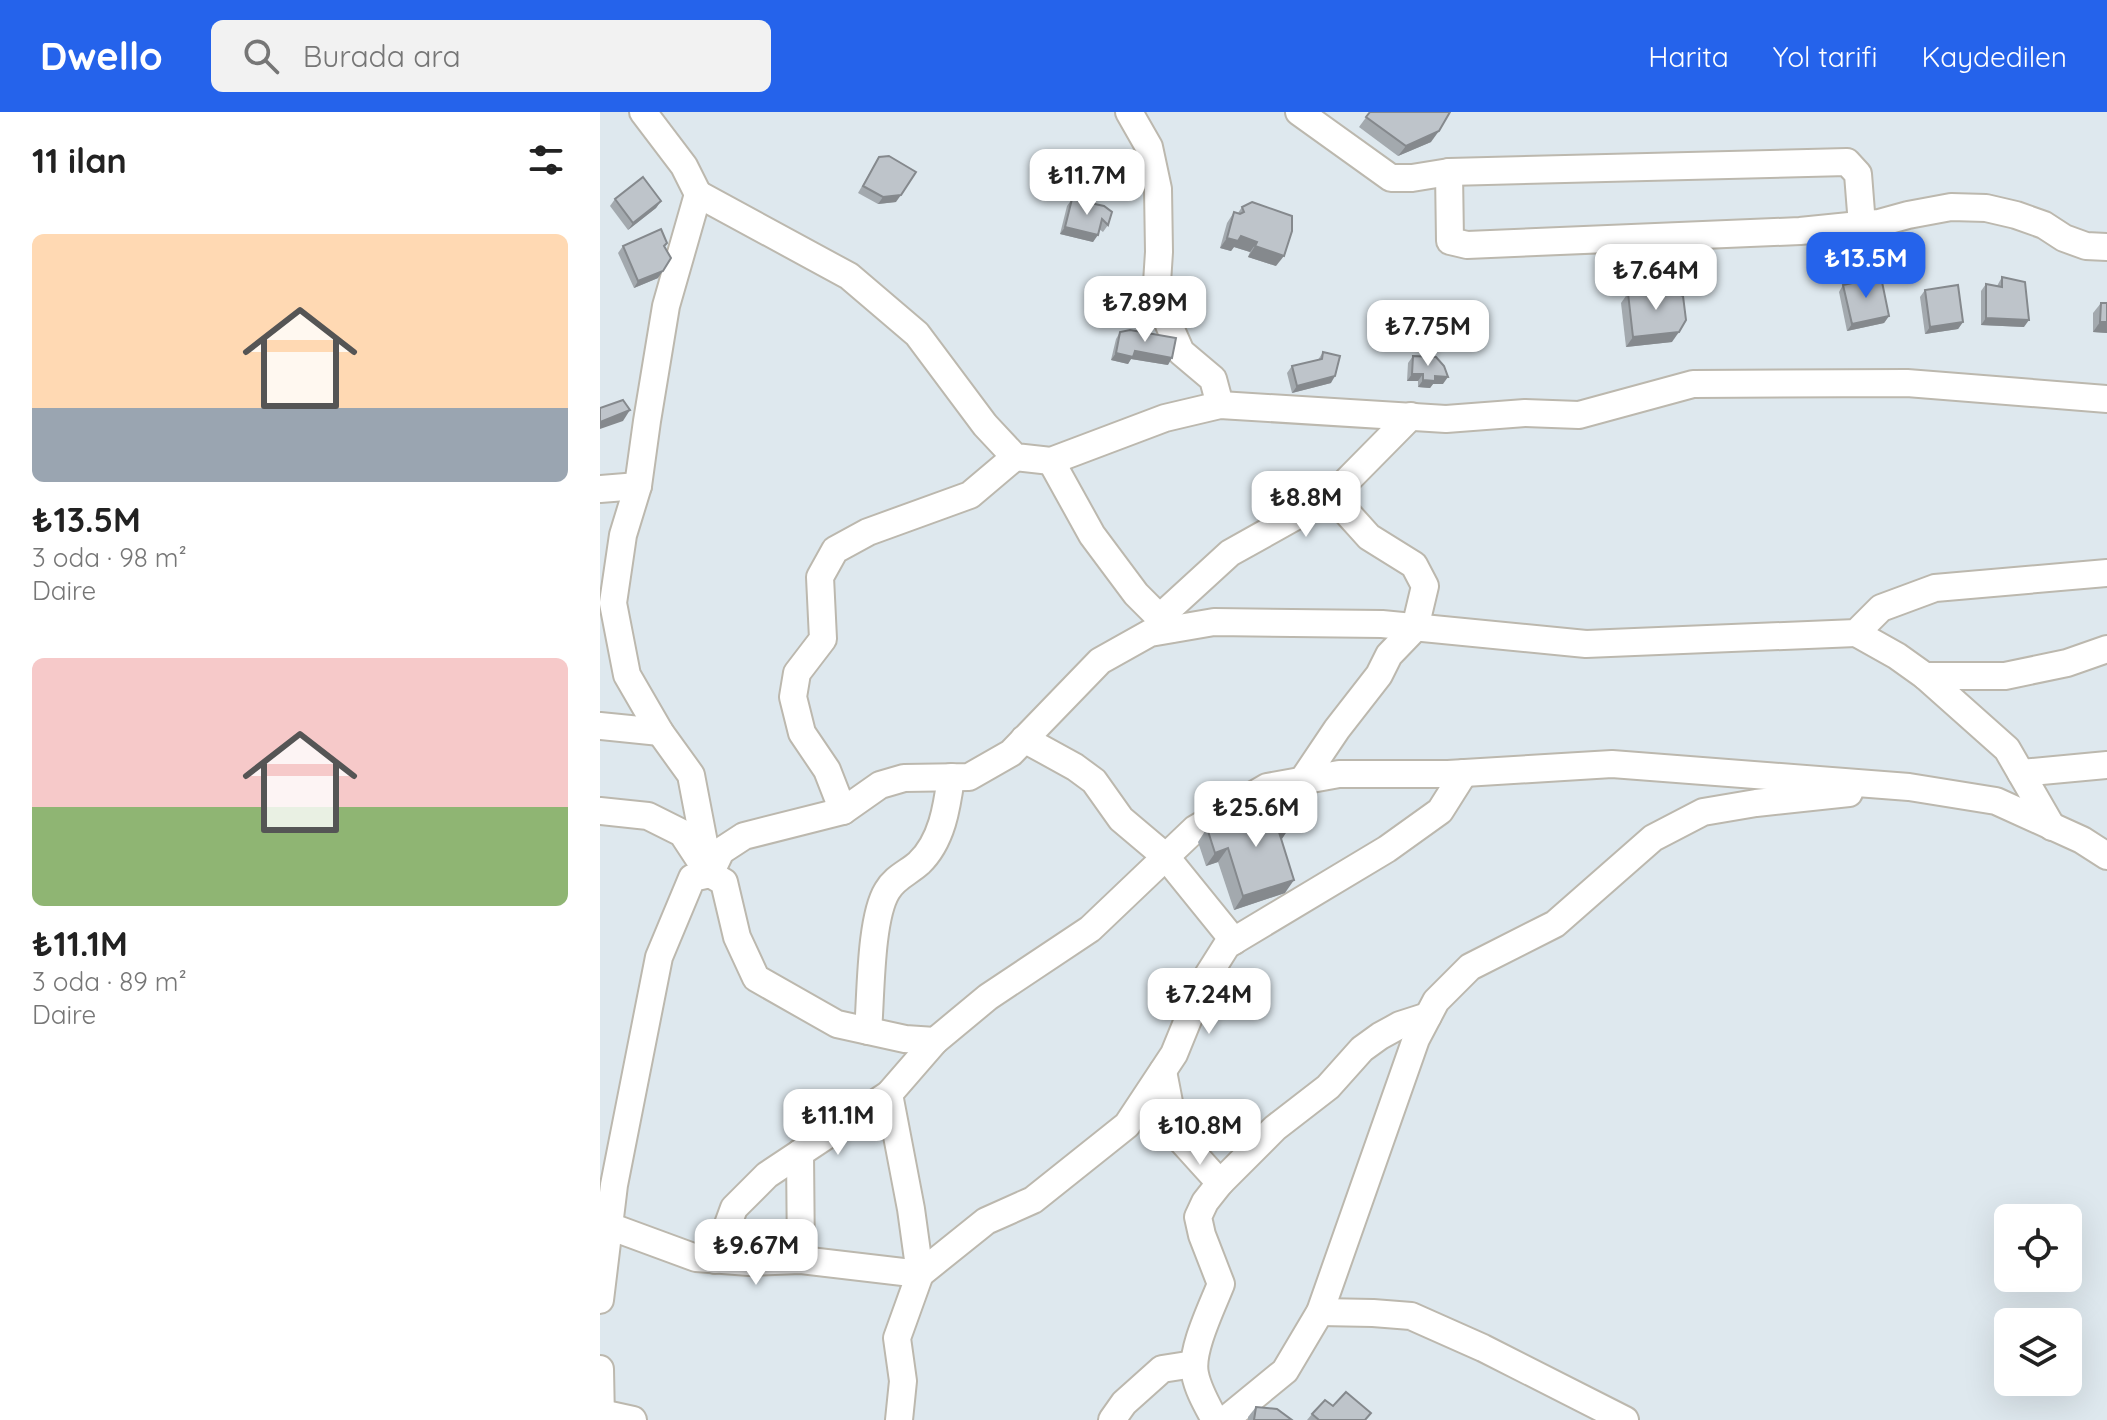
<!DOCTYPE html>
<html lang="tr">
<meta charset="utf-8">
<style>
body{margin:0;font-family:Quicksand,sans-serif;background:#f2f2f2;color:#222;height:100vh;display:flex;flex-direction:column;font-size:30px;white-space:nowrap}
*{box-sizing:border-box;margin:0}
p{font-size:26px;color:#767676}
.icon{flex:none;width:44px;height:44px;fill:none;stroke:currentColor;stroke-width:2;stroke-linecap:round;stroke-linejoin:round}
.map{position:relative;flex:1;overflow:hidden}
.details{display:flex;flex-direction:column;background:#fff;width:600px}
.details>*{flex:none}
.buttons{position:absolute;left:1394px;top:1092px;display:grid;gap:16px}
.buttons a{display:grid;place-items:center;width:88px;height:88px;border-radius:12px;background:#fff;box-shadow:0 8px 32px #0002;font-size:40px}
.price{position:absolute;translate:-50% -68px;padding:0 18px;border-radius:16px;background:#fff;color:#222;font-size:26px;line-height:52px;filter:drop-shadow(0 2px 4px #0008)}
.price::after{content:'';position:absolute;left:50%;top:48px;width:24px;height:18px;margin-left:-12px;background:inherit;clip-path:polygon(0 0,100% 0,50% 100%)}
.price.selected{background:#2563eb;color:#fff}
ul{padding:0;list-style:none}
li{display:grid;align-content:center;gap:16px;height:424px;padding:0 32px}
li span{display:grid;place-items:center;height:248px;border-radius:12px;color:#555}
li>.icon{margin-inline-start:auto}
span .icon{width:144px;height:144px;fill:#fffc;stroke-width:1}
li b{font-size:34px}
h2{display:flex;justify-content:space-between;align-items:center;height:96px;padding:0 32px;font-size:34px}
header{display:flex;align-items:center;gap:48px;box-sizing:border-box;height:112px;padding:0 40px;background:#2563eb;color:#fff}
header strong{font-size:38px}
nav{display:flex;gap:44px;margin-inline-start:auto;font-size:28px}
.search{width:560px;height:72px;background:#f2f2f2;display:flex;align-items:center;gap:20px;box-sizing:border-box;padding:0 28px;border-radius:12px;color:#767676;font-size:30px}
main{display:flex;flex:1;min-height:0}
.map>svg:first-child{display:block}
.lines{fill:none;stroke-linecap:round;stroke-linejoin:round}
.minor-casing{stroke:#bcb8ae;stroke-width:30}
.minor{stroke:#fff;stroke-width:26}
.wall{fill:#a3a9ae}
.shaded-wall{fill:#85898d}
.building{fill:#bec4ca;stroke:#85898d;stroke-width:2}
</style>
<header>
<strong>Dwello</strong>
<div class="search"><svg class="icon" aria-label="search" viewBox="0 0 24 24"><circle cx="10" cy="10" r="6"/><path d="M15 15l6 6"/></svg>Burada ara</div>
<nav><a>Harita</a><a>Yol tarifi</a><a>Kaydedilen</a></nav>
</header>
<main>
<section class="details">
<h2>11 ilan<svg class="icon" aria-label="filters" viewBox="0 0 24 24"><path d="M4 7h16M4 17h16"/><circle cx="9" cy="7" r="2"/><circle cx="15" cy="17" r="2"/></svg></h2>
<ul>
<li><span style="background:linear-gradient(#ffd9b3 70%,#9aa5b1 0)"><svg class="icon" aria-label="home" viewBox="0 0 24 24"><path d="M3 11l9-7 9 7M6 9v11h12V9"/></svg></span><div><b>₺13.5M</b><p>3 oda · 98 m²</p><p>Daire</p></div></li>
<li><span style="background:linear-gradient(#f6c9c9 60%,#8fb573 0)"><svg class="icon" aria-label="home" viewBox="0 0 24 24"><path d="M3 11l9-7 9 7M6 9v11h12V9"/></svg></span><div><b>₺11.1M</b><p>3 oda · 89 m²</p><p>Daire</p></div></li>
</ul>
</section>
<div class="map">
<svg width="1507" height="1308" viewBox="0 0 1507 1308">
<rect width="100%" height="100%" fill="#dee8ee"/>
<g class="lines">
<!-- minor casing -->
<g class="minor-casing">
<g id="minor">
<polyline points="43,0 84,54 98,82"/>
<polyline points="529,0 549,35 558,77 559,140 557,171 569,213 581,240 613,267 620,293"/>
<polyline points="699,0 791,66 812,66 849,60 1247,50 1258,62 1262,113"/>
<polyline points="849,60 850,129 867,133 1200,119 1279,111 1308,103 1351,95 1386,96 1416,103 1444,113 1464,126 1486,134 1507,135"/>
<polyline points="451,349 492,423 536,482 571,517"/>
<polyline points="0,377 38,374"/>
<polyline points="559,506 630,441 732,384 811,304"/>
<polyline points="1256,521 1297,544 1325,564 1407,637 1452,715"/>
<polyline points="1325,564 1405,564 1467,551 1507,537"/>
<polyline points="0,614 60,620"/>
<polyline points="424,627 475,655 494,669 521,707 566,745 634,829"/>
<polyline points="1421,661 1507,653"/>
<polyline points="702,669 737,617 779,563 789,543 815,516 825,474 814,453 769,425 732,384"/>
<polyline points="0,699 48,704 82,721 103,753"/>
<polyline points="243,699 227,658 202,621 193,585 197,561 223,527 220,465 235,438 268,420 370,383 415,345"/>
<polyline points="110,762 91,663 60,620 27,563 13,491 23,423 38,374 47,309 66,194 98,82 249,164 317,222 385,313 415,345 451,349 565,306 620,293 846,307 925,301 979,303 1093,272 1307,271 1507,287"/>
<polyline points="110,762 121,739 144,724 243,699 280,673 304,666 369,665 411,641 500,549 550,521 614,510 782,512 986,532 1256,521 1281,496 1335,476 1507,461"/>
<path d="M 268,919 C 271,884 270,807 287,779 C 295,765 308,761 319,751 C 342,729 347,695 351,665"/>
<polyline points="563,959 573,1011 582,1029 620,1071"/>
<polyline points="289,982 311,1097 320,1162 297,1226 303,1269 299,1308"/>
<polyline points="200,1041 201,1148"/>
<polyline points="9,1114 96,1146 149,1150 201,1148 320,1162 386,1109 433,1088 527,1013 574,942 603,871 627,833 787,737 840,699 864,661"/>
<polyline points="115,1148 134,1096 167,1063 289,982 335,929"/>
<polyline points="0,1188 14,1073 59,845 92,766 110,762 124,770 137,825 156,866 237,912 305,927 335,929 388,885 490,817 595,717 667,675 739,662 848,662 1012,652 1309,675 1396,689 1482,728 1507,744"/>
<polyline points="720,1200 773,1201 811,1204 883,1236 1025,1308"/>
<polyline points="0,1257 1,1308"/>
<polyline points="1,1301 33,1308"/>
<polyline points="512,1308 524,1291 562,1257 594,1252"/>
<path d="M 615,1308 C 607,1293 598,1278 595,1262 C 590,1239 612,1195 621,1172 L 602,1123 L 598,1105 L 605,1090 L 620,1071 L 675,1016 L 728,975 L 762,937 L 780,924 L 800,913 L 828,904"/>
<polyline points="625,1308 685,1259 720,1200 816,927 836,889 870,855 955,812 1053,726 1103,700 1156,691 1249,681"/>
</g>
</g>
<!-- minor -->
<use href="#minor" class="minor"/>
</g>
<!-- wall -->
<g class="wall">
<polygon points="770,0 831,30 798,44 759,15"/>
<polygon points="279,45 296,90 278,92 258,81"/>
<polygon points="15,87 61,89 56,96 28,118 10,94"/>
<polygon points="472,87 504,94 508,113 503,120 499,117 493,130 460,122 467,94"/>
<polygon points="642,95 676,154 648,145 650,140 634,135 631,139 620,136 627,111 634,100 638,101"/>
<polygon points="67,131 64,135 58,166 34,176 18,141 23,134"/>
<polygon points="1402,165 1424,215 1381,213 1381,179 1386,172 1397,174"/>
<polygon points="1243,173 1289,204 1284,211 1247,219 1239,180"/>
<polygon points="1325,178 1363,210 1358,217 1325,222 1320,185"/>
<polygon points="1028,181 1072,230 1026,235 1021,191"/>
<polygon points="1501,191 1507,191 1507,221 1493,220 1493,201"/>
<polygon points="520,220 568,253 531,247 528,252 511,248 516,227"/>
<polygon points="723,240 731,271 692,281 687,261 692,254 718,248"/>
<polygon points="813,244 843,272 833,272 830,276 818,275 818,269 807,269 808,251"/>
<polygon points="607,716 689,716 681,728 685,781 634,798 618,750 606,754 598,730"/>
<polygon points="733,1294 766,1308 707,1308 712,1302"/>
<polygon points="656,1295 692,1308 648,1308 648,1305"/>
</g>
<!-- shaded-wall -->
<g class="shaded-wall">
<polygon points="839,19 831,30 798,44 806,34"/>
<polygon points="301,83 296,90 278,92 283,85"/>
<polygon points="61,89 56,96 28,118 33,111"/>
<polygon points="465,115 498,123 493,130 460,122"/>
<polygon points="641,124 657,130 650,140 634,135 631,139 620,136 627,126"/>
<polygon points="655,134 684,144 676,154 648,145"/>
<polygon points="63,159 58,166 34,176 38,169"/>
<polygon points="1289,204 1284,211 1247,219 1252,212"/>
<polygon points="1386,206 1429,208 1424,215 1381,213"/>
<polygon points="1363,210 1358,217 1325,222 1330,215"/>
<polygon points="1500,210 1507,210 1507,221 1493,220"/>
<polygon points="1079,220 1072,230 1026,235 1033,225"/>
<polygon points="535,239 572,246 568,253 531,247 528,252 511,248 516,241"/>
<polygon points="812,262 823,262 818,269 807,269"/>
<polygon points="735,264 731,271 692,281 697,274"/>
<polygon points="835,264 848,265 843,272 833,272 830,276 818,275 823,268"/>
<polygon points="30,298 23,309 0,317 0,310"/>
<polygon points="689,716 680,730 679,720"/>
<polygon points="628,736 618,750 606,754 615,741"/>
<polygon points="694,768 685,781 634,798 643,784"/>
</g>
<!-- building -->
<g class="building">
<polygon points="770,0 850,0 839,19 806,34 766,5"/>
<polygon points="289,44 316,60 301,83 283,85 263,74 279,45"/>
<polygon points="43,65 61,89 33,111 15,87"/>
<polygon points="472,87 504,94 512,100 508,113 502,107 498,123 465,115"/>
<polygon points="652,90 692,104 692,119 684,144 655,134 657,130 641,124 638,129 627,126 634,100 640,102 644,100 642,95"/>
<polygon points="61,117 67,131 64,134 71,146 63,159 38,169 23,134"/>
<polygon points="1281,165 1289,204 1252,212 1243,173"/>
<polygon points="1402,165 1425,170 1429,208 1386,206 1386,172 1402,175"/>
<polygon points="1358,173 1363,210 1330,215 1325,178"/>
<polygon points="1067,177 1083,184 1086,208 1079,220 1033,225 1028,181"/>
<polygon points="1501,191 1507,191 1507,210 1500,210"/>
<polygon points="530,218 576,226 572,246 535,239 533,245 516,241 520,220"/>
<polygon points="723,240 740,244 735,264 697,274 692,254 722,247"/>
<polygon points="813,244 836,245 844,254 848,265 835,264 835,269 823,268 823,262 812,262"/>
<polygon points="23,288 30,298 0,310 0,296"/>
<polygon points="682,692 689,716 679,720 694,768 643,784 628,736 615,741 607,716"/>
<polygon points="746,1280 771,1301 765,1308 719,1308 712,1302 725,1288 733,1294"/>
<polygon points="656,1295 677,1297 692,1308 654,1308"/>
</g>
</svg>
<div class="buttons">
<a><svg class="icon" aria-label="locate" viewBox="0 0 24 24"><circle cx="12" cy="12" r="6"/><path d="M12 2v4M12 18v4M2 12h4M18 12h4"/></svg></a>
<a><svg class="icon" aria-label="layers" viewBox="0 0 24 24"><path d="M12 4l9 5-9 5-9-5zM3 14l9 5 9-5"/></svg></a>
</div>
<b class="price" style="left:487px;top:105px">₺11.7M</b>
<b class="price selected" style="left:1266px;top:188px">₺13.5M</b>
<b class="price" style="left:1056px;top:200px">₺7.64M</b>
<b class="price" style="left:545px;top:232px">₺7.89M</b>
<b class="price" style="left:828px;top:256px">₺7.75M</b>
<b class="price" style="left:706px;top:427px">₺8.8M</b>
<b class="price" style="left:656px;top:737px">₺25.6M</b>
<b class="price" style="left:609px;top:924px">₺7.24M</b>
<b class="price" style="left:238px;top:1045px">₺11.1M</b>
<b class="price" style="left:600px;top:1055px">₺10.8M</b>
<b class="price" style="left:156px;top:1175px">₺9.67M</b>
</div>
</main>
